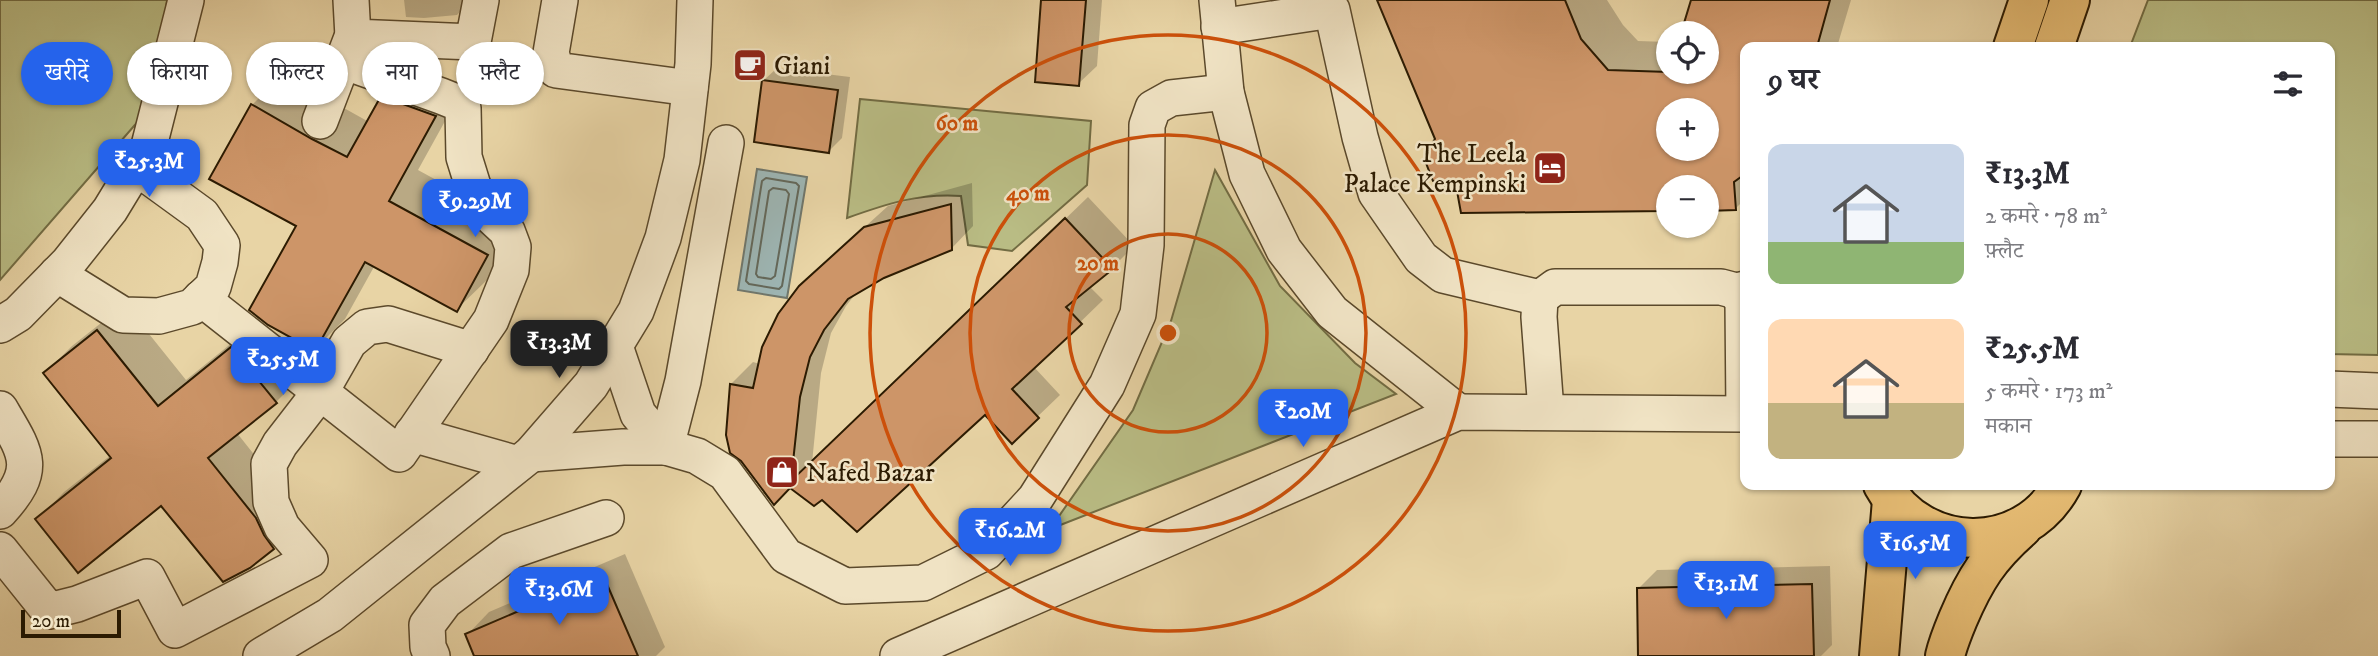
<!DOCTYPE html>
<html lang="hi">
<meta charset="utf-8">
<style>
body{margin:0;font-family:"IM FELL DW Pica","Noto Serif Devanagari",serif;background:#f2f2f3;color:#2b2b33;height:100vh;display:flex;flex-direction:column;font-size:26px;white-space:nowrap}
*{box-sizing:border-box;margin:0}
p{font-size:23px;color:#7c7c81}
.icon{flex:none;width:38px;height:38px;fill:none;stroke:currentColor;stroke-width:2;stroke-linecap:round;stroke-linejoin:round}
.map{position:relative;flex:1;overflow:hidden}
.side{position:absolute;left:1740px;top:42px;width:595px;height:448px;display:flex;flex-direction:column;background:#fff;border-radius:14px;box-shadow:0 2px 5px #0004}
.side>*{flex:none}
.top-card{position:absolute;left:21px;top:42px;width:665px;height:63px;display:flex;gap:14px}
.controls{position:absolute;left:1656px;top:21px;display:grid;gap:14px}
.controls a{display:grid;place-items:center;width:63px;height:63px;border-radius:50%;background:#fff;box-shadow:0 2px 5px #0004;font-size:35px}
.scale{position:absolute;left:21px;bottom:18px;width:100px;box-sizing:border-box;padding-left:7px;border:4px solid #2c1b02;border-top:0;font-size:19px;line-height:24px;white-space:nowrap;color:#2c1b02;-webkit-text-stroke:5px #f0e3c4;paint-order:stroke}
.price{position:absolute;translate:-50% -60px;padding:0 16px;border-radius:14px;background:#2563eb;color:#fff;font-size:23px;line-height:46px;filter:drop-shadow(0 2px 4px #0008)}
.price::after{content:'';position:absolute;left:50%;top:42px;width:21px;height:16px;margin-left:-10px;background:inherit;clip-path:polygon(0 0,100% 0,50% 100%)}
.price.current{background:#222;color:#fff}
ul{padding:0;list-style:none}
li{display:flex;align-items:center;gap:21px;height:175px;padding:0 28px}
li span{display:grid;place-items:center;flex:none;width:196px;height:140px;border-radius:14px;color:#555}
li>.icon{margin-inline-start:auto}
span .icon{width:84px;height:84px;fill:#fffc;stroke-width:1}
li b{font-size:30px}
h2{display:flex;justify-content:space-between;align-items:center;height:84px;padding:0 28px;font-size:30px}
.pill{padding:0 24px;border-radius:32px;background:#fff;box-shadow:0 2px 5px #0004;font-size:24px;line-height:63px}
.pill.current{background:#2563eb;color:#fff}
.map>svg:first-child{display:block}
.green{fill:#b9bc84;stroke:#726c43;stroke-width:2}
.water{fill:#9db5b3;stroke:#70776c;stroke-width:2}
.shadow{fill:#0003;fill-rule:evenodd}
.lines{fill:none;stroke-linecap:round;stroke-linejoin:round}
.shore{stroke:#64685a;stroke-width:2}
.building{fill:#cd9568;stroke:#2c1b02;stroke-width:2;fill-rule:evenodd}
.minor-casing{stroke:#5b492b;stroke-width:38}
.major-casing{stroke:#2c1b02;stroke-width:42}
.minor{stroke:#f0e3c4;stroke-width:35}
.major{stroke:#e4ba72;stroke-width:38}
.ring{fill:none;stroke:#cc500a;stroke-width:3.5}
.labels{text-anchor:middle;stroke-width:5;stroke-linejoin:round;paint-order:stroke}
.poi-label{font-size:26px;fill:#2c1b02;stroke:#f0e3c4;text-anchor:start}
.centre{fill:#cc500a;stroke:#f0e3c4;stroke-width:3.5}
.ring-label{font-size:21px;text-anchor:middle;font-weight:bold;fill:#cc500a;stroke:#f0e3c4;stroke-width:5;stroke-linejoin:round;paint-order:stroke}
</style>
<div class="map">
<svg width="2378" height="656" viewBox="0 0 2378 656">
<rect width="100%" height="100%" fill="#e8d4a5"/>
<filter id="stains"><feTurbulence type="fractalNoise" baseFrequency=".00286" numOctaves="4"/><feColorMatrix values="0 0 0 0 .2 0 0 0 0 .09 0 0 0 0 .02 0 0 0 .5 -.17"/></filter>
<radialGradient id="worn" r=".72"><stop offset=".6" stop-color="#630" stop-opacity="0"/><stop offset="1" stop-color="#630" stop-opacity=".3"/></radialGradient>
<!-- green -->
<g class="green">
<polygon points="0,0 167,0 154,103 0,280"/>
<polygon points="2148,0 2378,0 2378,355 2329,354 2329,47 2130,47"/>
<path d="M 860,99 L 1091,121 L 1087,185 L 1012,251 L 968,245 L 961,196 C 919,193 886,204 847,218 Z"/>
<polygon points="1215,170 1280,286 1355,363 1396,394 1050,529 1133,410 1171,321"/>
</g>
<!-- water -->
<polygon class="water" points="757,169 807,177 787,298 738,290"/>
<!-- shadow -->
<g class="shadow">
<polygon points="404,0 471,0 457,15 424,18 406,17"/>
<polygon points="1043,0 1102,0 1097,66 1078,84"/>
<path d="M 1379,0 L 1607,0 L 1623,25 L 1638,41 L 1668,42 L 1668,72 L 1706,72 L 1706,33 L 1683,33 L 1693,0 L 1851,0 L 1837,47 L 1745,47 L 1745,199 L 1735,209 L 1706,187 L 1459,190 ZM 1668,110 L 1706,110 L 1706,149 L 1668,149 Z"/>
<polygon points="413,67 465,85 418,170 517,224 487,280 456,310 375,265 345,319 315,349 299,225 252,105 283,74 369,122 383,97"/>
<polygon points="777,68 850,77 842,138 829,151 763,81"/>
<polygon points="972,183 973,226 951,249 883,276 857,292 846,306 831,333 821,373 812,463 1088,197 1134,246 1112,268 1089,286 1103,300 1034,367 1060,395 1012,441 985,413 822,497 790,487 731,384 753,362 760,364 824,264 888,206"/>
<polygon points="125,304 186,380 259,321 303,375 276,402 237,433 283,491 291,508 300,521 273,548 250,567 162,503 37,520 64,492 111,455 45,373 72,346"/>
<polygon points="625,554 665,647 656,656 476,656 467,635 489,612"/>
<polygon points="1830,566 1832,645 1821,656 1640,656 1639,588 1657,570"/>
</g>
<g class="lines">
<!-- shore -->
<g class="shore">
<polygon points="766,178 796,183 799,186 782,286 779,289 749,284 746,281 762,181"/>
<polygon points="773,188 786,190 789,194 775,276 771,279 758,277 756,274 769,191"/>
</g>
</g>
<!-- building -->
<g class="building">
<polygon points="1041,0 1086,0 1079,86 1035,82"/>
<path d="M 1377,0 L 1565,0 L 1581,39 L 1608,70 L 1669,72 L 1706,72 L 1706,33 L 1681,33 L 1691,0 L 1830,0 L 1817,47 L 1745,47 L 1745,174 L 1734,182 L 1736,210 L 1706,211 L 1706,187 L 1668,187 L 1668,211 L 1461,213 L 1457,191 L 1433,181 L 1426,163 L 1427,151 L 1435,139 ZM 1668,110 L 1706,110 L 1706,149 L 1668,149 Z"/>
<polygon points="762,80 838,90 829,153 754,142"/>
<polygon points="381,96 436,116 389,201 488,255 457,312 365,262 315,351 268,325 249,310 296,226 209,179 251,104 312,139 347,157"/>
<polygon points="951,204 952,250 884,278 848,299 824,330 810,357 800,397 791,481 1065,218 1113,269 1066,307 1082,324 1012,389 1039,418 1012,444 985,415 857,532 822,500 814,506 790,488 774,505 741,461 730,453 726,435 730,384 753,388 762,347 778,314 799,286 864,227"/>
<polygon points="97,330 158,406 231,347 277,403 208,458 256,518 264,535 274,549 250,568 223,582 161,506 78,573 35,519 111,458 43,373"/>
<polygon points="603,575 638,656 474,656 465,634"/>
<polygon points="1812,584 1814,656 1638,656 1637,588"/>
</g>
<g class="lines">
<!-- minor casing -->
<g class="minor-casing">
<g id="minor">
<polyline points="351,0 353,37 473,42 481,0"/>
<polyline points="560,0 551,53 556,70 690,88"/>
<polyline points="1217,0 1226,92 1247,174 1284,250 1332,312 1458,412"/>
<polyline points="1219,27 1332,10 1360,137 1376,193 1421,258 1443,275 1540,298 1555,287 1721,287 1736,291 1745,289"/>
<polyline points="320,121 351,40"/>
<polyline points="57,274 123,315 159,316 192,307 213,287 220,262 222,245 202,215 136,167"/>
<polyline points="1736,291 1743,302 1744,414"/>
<polyline points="201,298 399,454 491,320 511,270 513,247 507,231 492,217 473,186 464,157 463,108 456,102 441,96 343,61"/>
<polyline points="1540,298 1539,317 1546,411"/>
<polyline points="0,325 18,314 68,263 110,210 149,146 186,0"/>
<polyline points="615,346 638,414 666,447"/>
<polyline points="2329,389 2378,391"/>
<path d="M 0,409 C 26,453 39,469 0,511"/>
<polyline points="412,434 518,464"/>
<polyline points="2329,439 2378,439"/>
<polyline points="666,447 683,381 726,143"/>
<polyline points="531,454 623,447 666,447 697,456 725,473 786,556 845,586 923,583 986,552 1035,499 1107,385 1138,314 1146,245 1147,125 1153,108 1171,98 1226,92"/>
<polyline points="0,550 49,611 77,604 147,577 175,630 310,560 282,527 271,502 269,464 280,444 321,391 349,342 367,327 388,324 471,350"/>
<polyline points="261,656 330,615 531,454 591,385 636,311 663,238 682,160 693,64 695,0"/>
<polyline points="432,656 428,647 427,625 445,601 511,551 606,518"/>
<polyline points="898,656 1458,412 1745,414"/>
</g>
</g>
<!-- major casing -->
<g class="major-casing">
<g id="major">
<polyline points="2013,47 2029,0"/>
<polyline points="2054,47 2070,0"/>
<path d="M 1883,485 C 1922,554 2023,557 2062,485"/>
<polyline points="1879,656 1892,500"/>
<path d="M 1945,656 C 1948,643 1953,631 1958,619 C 1975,579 1989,557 2022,528"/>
</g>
</g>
<!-- minor -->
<use href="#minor" class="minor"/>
<!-- major -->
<use href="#major" class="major"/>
</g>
<!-- distance rings -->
<g class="ring">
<circle cx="1168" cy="333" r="99"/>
<circle cx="1168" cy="333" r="198"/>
<circle cx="1168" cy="333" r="298"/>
</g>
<!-- icons -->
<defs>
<g id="cafe-square" transform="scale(1.75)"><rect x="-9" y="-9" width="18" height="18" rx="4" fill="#8f2418" stroke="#f0e3c4"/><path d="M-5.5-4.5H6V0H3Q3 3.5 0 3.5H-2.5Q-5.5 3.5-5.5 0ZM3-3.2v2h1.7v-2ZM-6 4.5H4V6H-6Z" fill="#fff"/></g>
<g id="hotel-square" transform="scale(1.75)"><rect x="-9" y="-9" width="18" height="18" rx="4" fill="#8f2418" stroke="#f0e3c4"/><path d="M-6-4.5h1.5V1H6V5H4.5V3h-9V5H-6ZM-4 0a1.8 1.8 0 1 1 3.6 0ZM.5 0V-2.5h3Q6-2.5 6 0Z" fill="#fff"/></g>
<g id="shop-square" transform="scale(1.75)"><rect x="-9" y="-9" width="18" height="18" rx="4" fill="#8f2418" stroke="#f0e3c4"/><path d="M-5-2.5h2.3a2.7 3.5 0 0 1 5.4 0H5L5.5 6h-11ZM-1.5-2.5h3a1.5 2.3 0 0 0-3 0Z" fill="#fff"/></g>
</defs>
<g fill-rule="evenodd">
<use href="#cafe-square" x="750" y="65"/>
<use href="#hotel-square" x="1550" y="168"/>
<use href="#shop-square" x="782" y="472"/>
</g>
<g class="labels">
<!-- poi labels -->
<g class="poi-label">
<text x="774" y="74">Giani</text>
<text x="1526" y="162" text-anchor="end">The Leela<tspan x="1526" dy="30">Palace Kempinski</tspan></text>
<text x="806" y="481">Nafed Bazar</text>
</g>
</g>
<circle cx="1168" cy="333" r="10" class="centre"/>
<g class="ring-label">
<text x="957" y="130">60 m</text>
<text x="1028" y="200">40 m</text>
<text x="1098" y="270">20 m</text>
</g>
<rect width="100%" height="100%" filter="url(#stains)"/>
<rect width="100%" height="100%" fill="url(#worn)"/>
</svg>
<div class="controls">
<a><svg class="icon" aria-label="locate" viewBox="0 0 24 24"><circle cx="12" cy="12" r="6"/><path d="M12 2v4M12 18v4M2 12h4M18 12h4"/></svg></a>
<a>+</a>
<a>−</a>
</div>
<div class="scale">20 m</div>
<b class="price" style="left:149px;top:199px">₹25.3M</b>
<b class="price" style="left:475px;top:239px">₹9.29M</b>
<b class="price current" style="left:559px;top:380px">₹13.3M</b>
<b class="price" style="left:283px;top:397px">₹25.5M</b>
<b class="price" style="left:1303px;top:449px">₹20M</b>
<b class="price" style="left:1010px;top:568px">₹16.2M</b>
<b class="price" style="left:1915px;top:581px">₹16.5M</b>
<b class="price" style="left:1726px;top:621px">₹13.1M</b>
<b class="price" style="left:559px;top:627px">₹13.6M</b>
<div class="top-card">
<a class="pill current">खरीदें</a>
<a class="pill">किराया</a>
<a class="pill">फ़िल्टर</a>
<a class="pill">नया</a>
<a class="pill">फ़्लैट</a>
</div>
<section class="side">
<h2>9 घर<svg class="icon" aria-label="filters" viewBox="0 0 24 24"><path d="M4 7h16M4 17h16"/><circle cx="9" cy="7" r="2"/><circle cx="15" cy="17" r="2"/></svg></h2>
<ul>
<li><span style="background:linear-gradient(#c9d6e8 70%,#8fb573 0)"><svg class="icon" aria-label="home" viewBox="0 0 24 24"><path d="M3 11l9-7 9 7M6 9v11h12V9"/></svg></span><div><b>₹13.3M</b><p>2 कमरे · 78 m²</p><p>फ़्लैट</p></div></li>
<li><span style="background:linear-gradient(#ffd9b3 60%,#c2b280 0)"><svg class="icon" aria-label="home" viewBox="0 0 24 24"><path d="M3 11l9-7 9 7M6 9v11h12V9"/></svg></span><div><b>₹25.5M</b><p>5 कमरे · 173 m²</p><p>मकान</p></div></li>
</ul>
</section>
</div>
